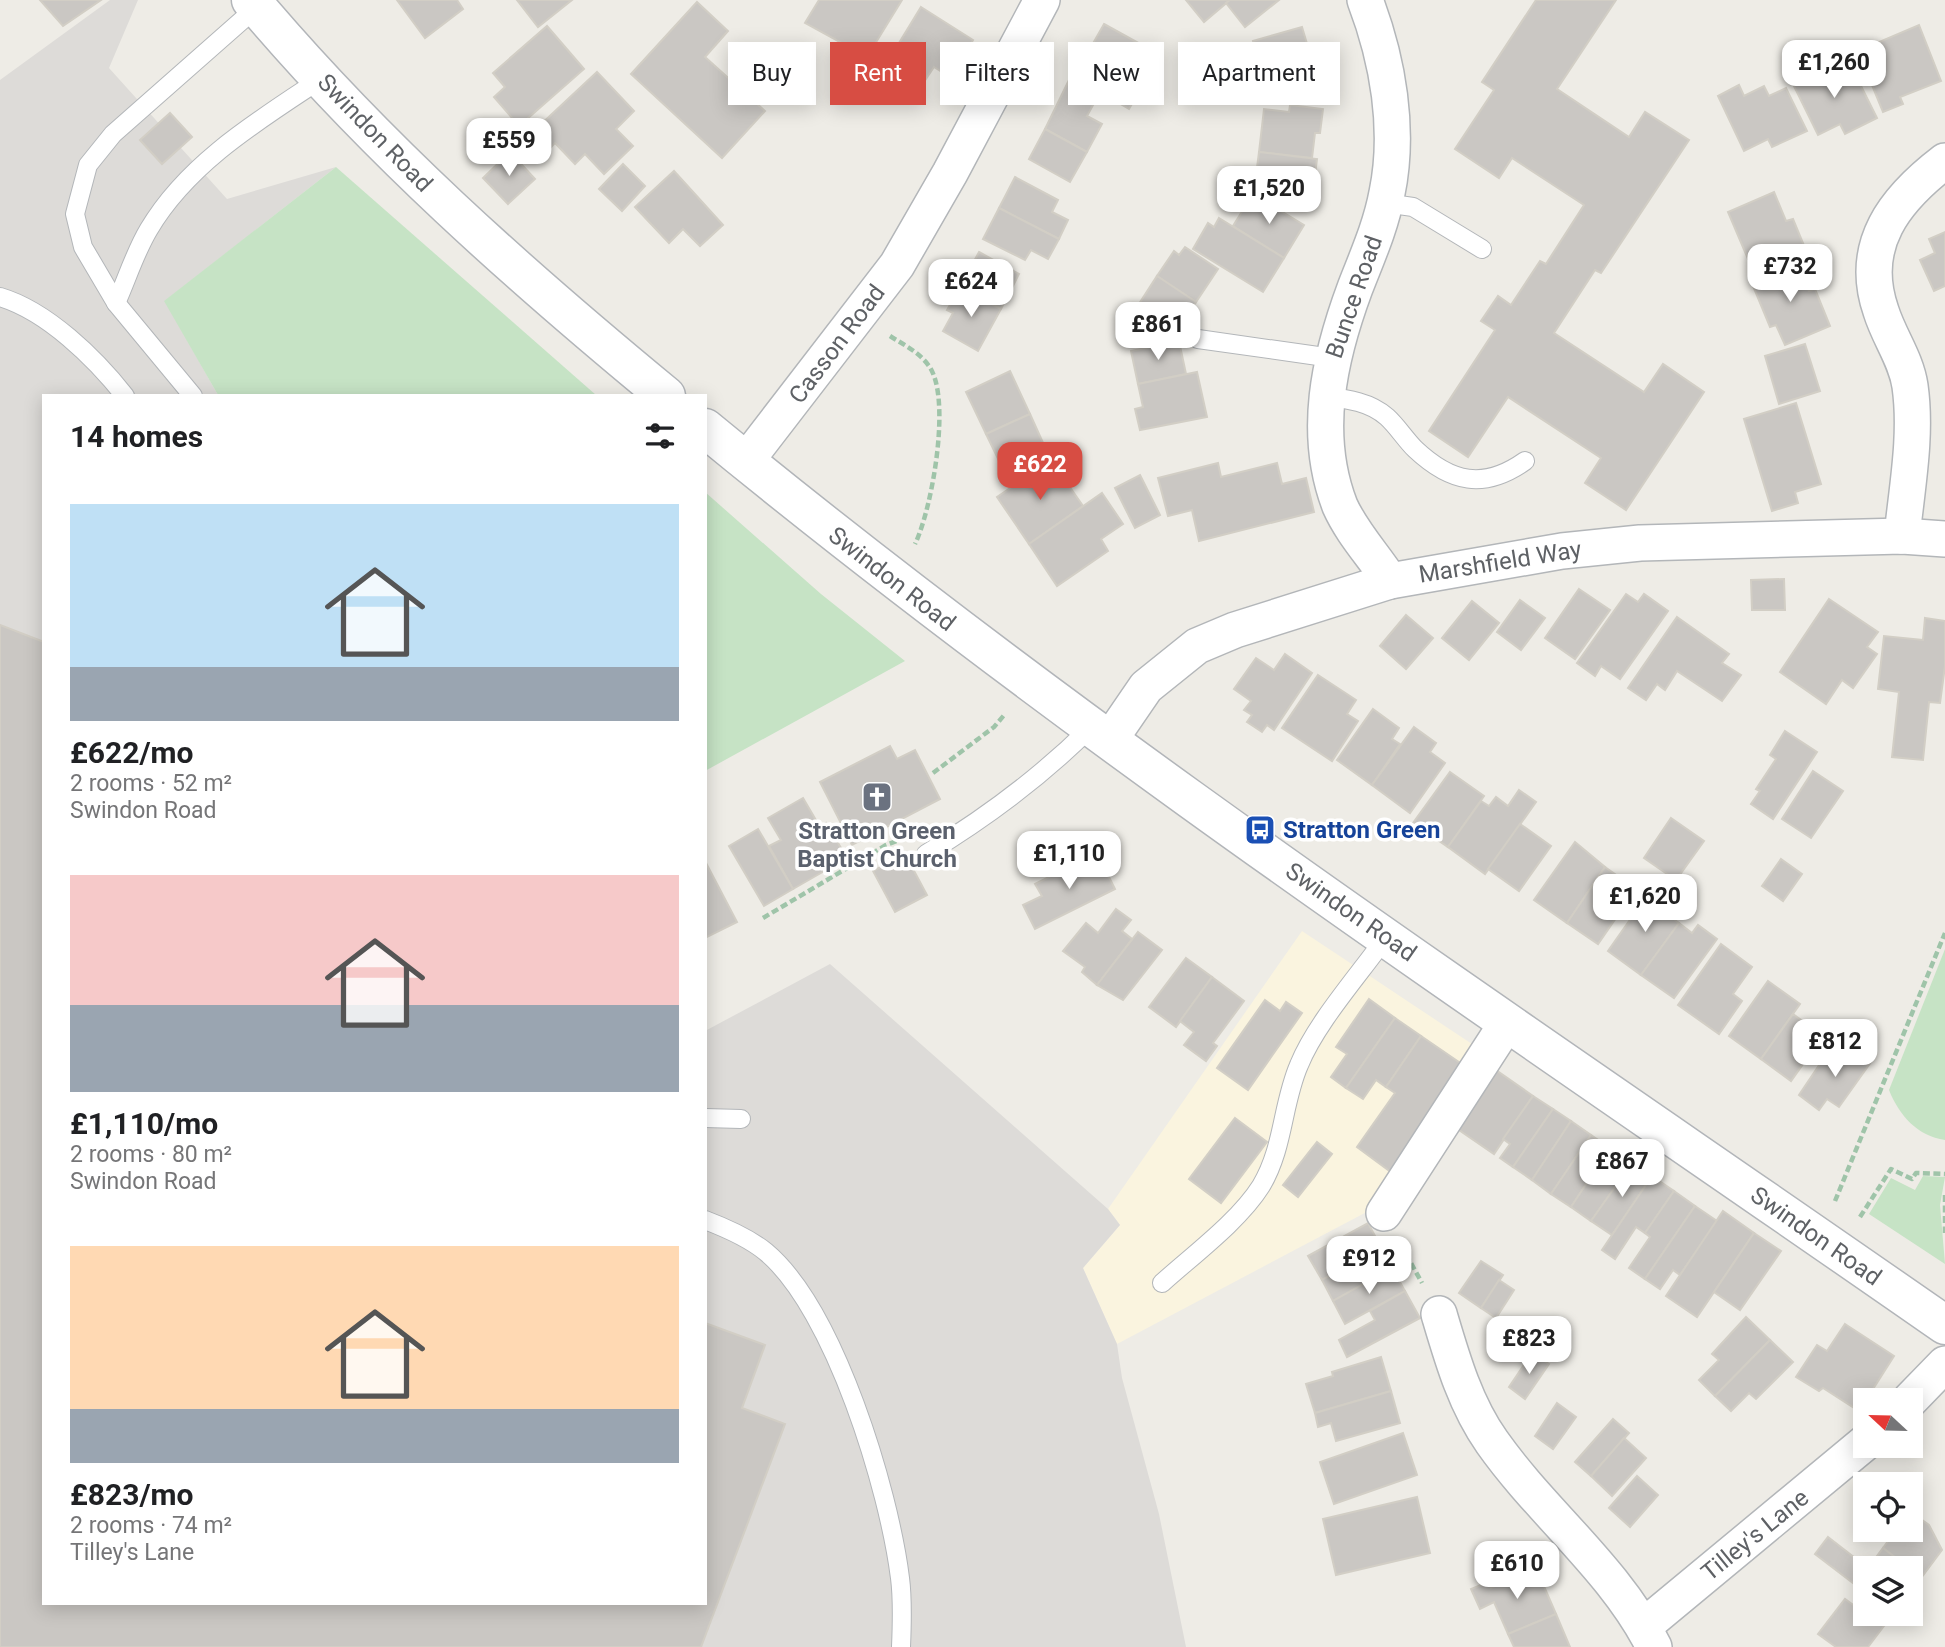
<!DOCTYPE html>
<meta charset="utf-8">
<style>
body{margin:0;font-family:Roboto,sans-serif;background:#f2f2f2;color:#202124;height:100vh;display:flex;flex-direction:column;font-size:26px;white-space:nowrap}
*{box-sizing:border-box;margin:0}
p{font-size:23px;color:#757577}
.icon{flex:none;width:38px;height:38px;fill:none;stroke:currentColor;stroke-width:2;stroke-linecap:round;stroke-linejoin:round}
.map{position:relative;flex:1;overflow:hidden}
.panel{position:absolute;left:42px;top:394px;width:665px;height:1211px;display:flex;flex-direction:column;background:#fff;border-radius:0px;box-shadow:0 4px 18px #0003}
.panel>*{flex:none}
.hud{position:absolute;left:728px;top:42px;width:665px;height:63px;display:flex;gap:14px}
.needle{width:46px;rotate:292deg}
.controls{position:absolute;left:1853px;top:1388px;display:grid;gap:14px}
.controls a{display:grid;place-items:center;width:70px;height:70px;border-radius:0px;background:#fff;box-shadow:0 4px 18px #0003;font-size:35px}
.price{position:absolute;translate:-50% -60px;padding:0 16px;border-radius:14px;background:#fff;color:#222;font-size:23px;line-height:46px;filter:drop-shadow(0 2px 4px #0008)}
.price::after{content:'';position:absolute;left:50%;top:42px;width:21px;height:16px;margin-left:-10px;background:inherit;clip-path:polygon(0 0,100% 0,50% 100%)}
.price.selected{background:#d74d43;color:#fff}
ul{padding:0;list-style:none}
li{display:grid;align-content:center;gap:14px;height:371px;padding:0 28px}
li span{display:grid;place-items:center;height:217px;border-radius:0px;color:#555}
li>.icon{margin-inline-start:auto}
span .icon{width:126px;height:126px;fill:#fffc;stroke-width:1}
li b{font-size:30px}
h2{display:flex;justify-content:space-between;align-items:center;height:84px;padding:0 28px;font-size:30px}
.tag{padding:0 24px;border-radius:0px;background:#fff;box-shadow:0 4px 18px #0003;font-size:24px;line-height:63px}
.tag.selected{background:#d74d43;color:#fff}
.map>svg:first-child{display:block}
.commercial{fill:#faf4df}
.industrial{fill:#dddbd8}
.green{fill:#c6e3c5}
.building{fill:#cac7c3;stroke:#d2cec5;stroke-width:2}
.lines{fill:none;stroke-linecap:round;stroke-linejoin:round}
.lane-casing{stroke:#b3b6b9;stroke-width:20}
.street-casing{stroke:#b3b6b9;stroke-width:38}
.secondary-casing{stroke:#b2b5b9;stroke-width:41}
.path{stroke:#9fc4a9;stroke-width:4.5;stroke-dasharray:7 3.5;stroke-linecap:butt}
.lane{stroke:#fff;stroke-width:18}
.street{stroke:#fff;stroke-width:35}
.secondary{stroke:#fff;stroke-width:38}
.labels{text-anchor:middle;stroke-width:7;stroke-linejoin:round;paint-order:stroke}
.street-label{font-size:24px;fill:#5e6165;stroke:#fff}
.transit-label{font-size:24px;font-weight:bold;fill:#164399;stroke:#fff;text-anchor:start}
.worship-label{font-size:24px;font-weight:bold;fill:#5b616d;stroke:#fff}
</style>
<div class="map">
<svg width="1945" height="1647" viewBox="0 0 1945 1647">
<rect width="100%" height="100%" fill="#eeece6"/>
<!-- commercial -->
<polygon class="commercial" points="1302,931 1484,1052 1378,1206 1117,1344 1083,1268 1120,1225 1108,1209"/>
<!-- industrial -->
<polygon class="industrial" points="110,0 138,0 109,68 227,199 336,167 165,301 218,395 44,396 44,1603 705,1603 705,1031 830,964 1108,1209 1120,1225 1083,1268 1117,1344 1122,1378 1159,1514 1186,1647 0,1647 0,80"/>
<!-- green -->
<g class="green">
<polygon points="336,167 596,395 218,395 164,301"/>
<polygon points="705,492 821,594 905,661 705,771"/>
<path d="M 1945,949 L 1945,1140 C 1917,1136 1899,1115 1889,1090 Z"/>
<polygon points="1923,1176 1945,1177 1940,1205 1945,1264 1869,1214 1891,1178 1915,1190"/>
</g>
<!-- building -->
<g class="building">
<polygon points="40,0 101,0 63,26"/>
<polygon points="397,0 457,0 463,9 425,38"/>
<polygon points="517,0 572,0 538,27"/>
<polygon points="819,0 902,0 867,57 805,23"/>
<polygon points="1186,0 1230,0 1204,22"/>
<polygon points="1230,0 1279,0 1245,27 1226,3"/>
<polygon points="1536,0 1616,0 1557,89 1629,137 1645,112 1689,140 1601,273 1595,270 1554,333 1644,392 1663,364 1704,392 1626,510 1585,483 1601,458 1508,397 1468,457 1429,431 1495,330 1481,321 1498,296 1511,305 1540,261 1546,264 1584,205 1512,158 1499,178 1455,149 1494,90 1482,82"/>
<polygon points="697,2 728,31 705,57 765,111 722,158 631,74"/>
<polygon points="921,7 973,40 950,77 934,67 920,88 885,66"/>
<polygon points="1104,24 1142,45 1124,77 1142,87 1129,109 1074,77"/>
<polygon points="1919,25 1941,81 1900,97 1903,104 1883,112 1858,51"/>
<polygon points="547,26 584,69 519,126 494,97 505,87 493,73"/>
<polygon points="1302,27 1311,57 1261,71 1253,41"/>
<polygon points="1311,57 1319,89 1270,103 1261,71"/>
<polygon points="1840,66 1845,75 1853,70 1877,118 1845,134 1840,124 1818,135 1789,76 1803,69 1810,81"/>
<polygon points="597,72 634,111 616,129 633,146 604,174 585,154 575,164 555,143 540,158 523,141"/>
<polygon points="1069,80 1098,96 1087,116 1102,124 1087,152 1045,129"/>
<polygon points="1739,85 1744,96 1764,86 1769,96 1786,88 1807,131 1772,147 1768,139 1744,151 1718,96"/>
<polygon points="1290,105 1323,109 1320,133 1315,133 1312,158 1259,152 1264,109 1289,112"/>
<polygon points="170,113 192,137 162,164 140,140"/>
<polygon points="1045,129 1087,152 1070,182 1029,159"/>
<polygon points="510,152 535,179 508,204 483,178"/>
<polygon points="1259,152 1317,159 1312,198 1254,191"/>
<polygon points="623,164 645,186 622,211 599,189"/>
<polygon points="674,171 723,225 700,246 683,229 669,243 635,207"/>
<polygon points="1015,177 1058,200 1052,212 1068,220 1059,239 999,208"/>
<polygon points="1774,192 1786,221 1793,219 1805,248 1760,268 1755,256 1748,259 1728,212"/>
<polygon points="1253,194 1304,225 1284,258 1233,226"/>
<polygon points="999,208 1059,239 1048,259 1031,250 1025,260 983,239"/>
<polygon points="1219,218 1284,258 1263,292 1193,249 1208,223 1214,227"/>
<polygon points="1945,232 1945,286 1934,291 1920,260 1935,253 1929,239"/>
<polygon points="1185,247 1218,269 1196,302 1157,276 1174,251 1179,255"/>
<polygon points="979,252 1019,274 1001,309 960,287"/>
<polygon points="1797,262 1809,291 1815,289 1830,326 1785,345 1776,325 1770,327 1751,281"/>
<polygon points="1157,276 1196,302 1177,333 1137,307"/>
<polygon points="960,287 1001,309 978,351 943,331 953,313 947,310"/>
<polygon points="1179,341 1186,374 1138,384 1131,351"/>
<polygon points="1805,344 1820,391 1779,404 1765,356"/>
<polygon points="1010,371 1030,414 986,434 966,392"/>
<polygon points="1197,372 1207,417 1140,430 1135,409 1143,407 1138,384"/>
<polygon points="1796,403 1821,484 1795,492 1798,503 1772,511 1744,419"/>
<polygon points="1030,414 1044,445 1001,465 986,434"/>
<polygon points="1051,460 1083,506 1029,544 997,497"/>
<polygon points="1218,463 1221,477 1277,463 1282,484 1306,478 1314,512 1199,541 1192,510 1168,516 1158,478"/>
<polygon points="1140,475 1160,515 1135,528 1115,488"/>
<polygon points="1102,493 1123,524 1101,539 1108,551 1057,586 1029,544"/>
<polygon points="1784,579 1785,610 1752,610 1751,580"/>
<polygon points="1579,589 1610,610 1575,659 1545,638"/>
<polygon points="1626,594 1638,602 1644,594 1668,611 1620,679 1601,666 1595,676 1577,663"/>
<polygon points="1829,599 1878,632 1867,647 1877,654 1853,688 1842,680 1826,704 1780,672"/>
<polygon points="1520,600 1545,618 1521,650 1497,632"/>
<polygon points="1472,601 1499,623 1469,660 1442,638"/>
<polygon points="1406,615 1433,638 1406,669 1380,646"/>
<polygon points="1677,617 1729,654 1722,663 1741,675 1722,701 1677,671 1665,690 1657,684 1646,700 1628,688"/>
<polygon points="1925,618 1945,621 1945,666 1940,703 1929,702 1923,760 1892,757 1899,692 1878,689 1884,636 1923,640"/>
<polygon points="0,625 44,642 44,1603 705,1603 705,1323 765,1345 742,1408 785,1424 701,1647 0,1647"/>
<polygon points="1285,654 1312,673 1274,730 1267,725 1262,732 1247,722 1252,715 1244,710 1251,701 1234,689 1256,658 1274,670"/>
<polygon points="1318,675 1356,700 1347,714 1358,721 1332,761 1282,728"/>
<polygon points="1373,709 1399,728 1392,739 1400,744 1372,785 1337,760"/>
<polygon points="1414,727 1436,743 1430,752 1445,763 1410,813 1372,785"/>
<polygon points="1785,731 1817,752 1773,819 1751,804 1760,791 1756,789 1776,759 1770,755"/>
<polygon points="890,746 897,759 915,750 940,799 852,845 820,782"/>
<polygon points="1813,771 1843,791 1811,838 1782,819"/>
<polygon points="1450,772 1484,796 1448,847 1413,823"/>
<polygon points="1519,790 1536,802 1485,874 1448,847 1481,801 1489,806 1496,797 1508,806"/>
<polygon points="803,798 820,827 826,823 847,858 793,889 769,846 781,840 768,818"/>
<polygon points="1671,818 1704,841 1676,880 1644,858"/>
<polygon points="1520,824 1551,846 1519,891 1488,869"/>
<polygon points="758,829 793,889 764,906 729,846"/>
<polygon points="1575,842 1605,867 1567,923 1534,900"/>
<polygon points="1097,853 1115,889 1035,929 1023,905 1042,896 1035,884"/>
<polygon points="905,854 927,895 895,912 873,871"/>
<polygon points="1781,859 1802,874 1783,901 1762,886"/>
<polygon points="705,861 737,922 705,938"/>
<polygon points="1605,867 1636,889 1598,944 1567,923"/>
<polygon points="1651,890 1671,905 1665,913 1679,923 1641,975 1608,951"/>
<polygon points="1116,909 1131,920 1122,931 1132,939 1097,985 1082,972 1085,967 1063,951 1086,923 1098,933"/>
<polygon points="1679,923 1692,933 1698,925 1717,939 1674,998 1641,975"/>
<polygon points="1138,932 1162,950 1123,1000 1097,985"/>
<polygon points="1721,944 1752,967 1733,994 1742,1001 1719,1034 1678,1005"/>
<polygon points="1186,958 1212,977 1176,1027 1149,1007"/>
<polygon points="1212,977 1244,1001 1213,1043 1217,1046 1206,1061 1184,1045 1194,1032 1180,1021"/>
<polygon points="1768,981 1800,1004 1761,1059 1729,1036"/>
<polygon points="1369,999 1395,1018 1346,1088 1331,1077 1347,1054 1336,1047"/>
<polygon points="1265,1000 1280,1011 1286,1002 1302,1013 1248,1090 1217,1068"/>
<polygon points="1793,1014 1823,1036 1791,1081 1761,1059"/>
<polygon points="1395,1018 1421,1036 1386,1087 1376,1080 1363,1099 1346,1088"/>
<polygon points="1421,1036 1469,1069 1395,1175 1357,1147 1395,1093 1386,1087"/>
<polygon points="1851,1048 1871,1062 1839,1107 1827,1099 1819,1110 1799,1095 1828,1052 1841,1062"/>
<polygon points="1496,1070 1533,1096 1494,1154 1456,1128"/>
<polygon points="1533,1096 1553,1109 1513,1167 1500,1158 1510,1144 1503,1139"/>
<polygon points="1553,1109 1571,1121 1532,1180 1513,1167"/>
<polygon points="1235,1118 1267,1142 1221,1203 1189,1179"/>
<polygon points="1571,1121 1591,1135 1551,1194 1532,1180"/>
<polygon points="1591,1135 1610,1148 1571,1207 1551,1194"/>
<polygon points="1317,1142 1332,1154 1298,1197 1283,1185"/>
<polygon points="1610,1148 1632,1163 1591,1221 1571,1207"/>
<polygon points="1632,1163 1652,1176 1612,1235 1591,1221"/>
<polygon points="1652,1176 1674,1191 1645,1233 1636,1227 1615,1259 1602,1250"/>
<polygon points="1674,1191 1695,1206 1645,1279 1629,1268 1650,1237 1645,1233"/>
<polygon points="1695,1206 1717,1221 1680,1275 1673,1270 1660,1289 1645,1279"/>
<polygon points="1723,1211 1754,1233 1697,1317 1666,1296"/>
<polygon points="1368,1223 1381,1247 1322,1280 1308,1256"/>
<polygon points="1754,1233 1781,1251 1740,1310 1714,1292"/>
<polygon points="1381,1247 1392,1268 1333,1301 1322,1280"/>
<polygon points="1481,1261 1503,1275 1481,1308 1459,1293"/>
<polygon points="1392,1268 1405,1291 1345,1324 1333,1301"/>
<polygon points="1499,1280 1514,1290 1496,1318 1481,1308"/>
<polygon points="1405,1291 1420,1318 1347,1357 1339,1340 1375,1320 1370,1311"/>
<polygon points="1746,1317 1770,1340 1715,1396 1699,1380 1719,1360 1712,1354"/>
<polygon points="1845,1324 1894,1356 1859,1411 1823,1388 1819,1391 1796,1377 1817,1345 1827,1351"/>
<polygon points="1770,1340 1793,1362 1756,1399 1749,1393 1731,1411 1715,1396"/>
<polygon points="1532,1353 1549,1364 1525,1399 1509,1387"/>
<polygon points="1381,1357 1391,1391 1315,1413 1306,1384 1333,1376 1332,1372"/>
<polygon points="1391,1391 1400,1423 1336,1441 1331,1423 1318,1427 1315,1413"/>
<polygon points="1557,1403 1576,1417 1553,1449 1535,1436"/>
<polygon points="1613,1419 1629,1433 1591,1476 1575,1462"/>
<polygon points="1403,1433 1417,1475 1334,1504 1320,1462"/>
<polygon points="1624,1438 1646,1458 1612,1496 1591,1476"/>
<polygon points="1637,1476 1658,1495 1630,1527 1609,1508"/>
<polygon points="1417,1497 1430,1553 1336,1575 1323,1519"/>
<polygon points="1911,1512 1929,1525 1942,1550 1921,1578 1883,1548 1896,1530 1911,1530"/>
<polygon points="1828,1537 1868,1568 1883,1548 1909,1568 1866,1568 1866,1593 1815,1554"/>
<polygon points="1536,1568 1556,1614 1508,1634 1494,1602 1480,1609 1471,1589 1488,1582 1491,1588"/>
<polygon points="1866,1595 1866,1614 1893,1614 1868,1647 1836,1647 1818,1634 1845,1599 1856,1607"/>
<polygon points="1556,1614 1570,1647 1514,1647 1508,1634"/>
</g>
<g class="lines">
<!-- lane casing -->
<g class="lane-casing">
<g id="lane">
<polyline points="1385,203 1413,207 1482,249"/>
<path d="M 0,297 C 47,311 95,358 125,396"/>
<path d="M 116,303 C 127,279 135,252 149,229 C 188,163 259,120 321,79"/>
<polyline points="1198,339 1332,358"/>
<polyline points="193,396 116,303 83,247 75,214 88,165 113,134 257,7"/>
<path d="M 1327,397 C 1348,399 1370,402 1387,417 C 1397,426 1405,439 1415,449 C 1451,483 1484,490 1525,461"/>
<path d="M 926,854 C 987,817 1040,778 1091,727"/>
<polyline points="705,1118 741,1119"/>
<path d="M 705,1220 C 726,1228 749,1238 766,1252 C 835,1310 889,1490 900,1578 C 903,1601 902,1624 901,1647"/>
<path d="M 1162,1283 C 1193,1255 1239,1221 1261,1186 C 1284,1148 1282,1104 1299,1065 C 1316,1023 1359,975 1386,937"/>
</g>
</g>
<!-- street casing -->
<g class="street-casing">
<g id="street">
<path d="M 1365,0 C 1388,60 1400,130 1387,193 C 1381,226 1367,257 1355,288 C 1329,358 1312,434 1340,506 C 1352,533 1374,556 1390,581"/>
<polyline points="746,461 897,265 950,173 1042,0"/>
<path d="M 1902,536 C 1907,487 1917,435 1910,386 C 1906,359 1889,337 1881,311 C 1858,245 1895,199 1945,161"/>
<polyline points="1109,741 1146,687 1197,646 1235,630 1390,581 1562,551 1640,543 1902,536 1945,539"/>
<polyline points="1384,1213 1507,1023"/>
<path d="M 1439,1314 C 1452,1358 1465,1404 1492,1442 C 1542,1513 1615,1569 1654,1647"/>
<polyline points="1910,1400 1945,1364"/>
<polyline points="1644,1626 1866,1442"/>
</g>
</g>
<!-- secondary casing -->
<g class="secondary-casing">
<g id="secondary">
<path d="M 251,0 C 375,147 518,274 666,396"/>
<path d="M 705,428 C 1099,752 1526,1033 1945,1325"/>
</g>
</g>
<!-- path -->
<g class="path">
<path d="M 890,336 C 904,345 919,352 929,366 C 952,398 932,509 915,544"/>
<polyline points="933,773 994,727 1005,714"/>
<polyline points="763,918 886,845 902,839"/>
<polyline points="1945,1195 1945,1233"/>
<polyline points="1835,1201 1945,933"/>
<polyline points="1860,1217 1891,1169 1912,1179 1916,1173 1945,1174"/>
<polyline points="1401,1245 1422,1283"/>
</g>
<!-- lane -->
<use href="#lane" class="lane"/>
<!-- street -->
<use href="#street" class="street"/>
<!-- secondary -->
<use href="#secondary" class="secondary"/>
</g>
<!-- icons -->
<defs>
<g id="church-square" transform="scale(1.575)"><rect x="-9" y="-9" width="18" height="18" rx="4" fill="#6b7280" stroke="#fff"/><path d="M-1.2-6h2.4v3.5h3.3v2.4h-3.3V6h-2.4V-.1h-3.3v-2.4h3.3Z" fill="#fff"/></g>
<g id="bus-square" transform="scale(1.575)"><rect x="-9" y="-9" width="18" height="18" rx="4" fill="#1a4fb4" stroke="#fff"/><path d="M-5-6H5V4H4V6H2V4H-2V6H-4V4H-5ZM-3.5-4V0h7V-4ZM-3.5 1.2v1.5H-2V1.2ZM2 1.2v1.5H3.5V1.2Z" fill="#fff"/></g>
</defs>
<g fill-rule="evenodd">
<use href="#church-square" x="877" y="797"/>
<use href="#bus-square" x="1260" y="830"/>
</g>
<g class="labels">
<!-- street labels -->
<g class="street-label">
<text transform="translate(375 133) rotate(46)" y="8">Swindon Road</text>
<text transform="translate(1354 297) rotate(-71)" y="8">Bunce Road</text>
<text transform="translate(837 344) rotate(-53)" y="8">Casson Road</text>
<text transform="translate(1500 562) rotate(-9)" y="8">Marshfield Way</text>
<text transform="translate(892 579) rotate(38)" y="8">Swindon Road</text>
<text transform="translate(1351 912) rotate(35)" y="8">Swindon Road</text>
<text transform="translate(1816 1236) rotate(35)" y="8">Swindon Road</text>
<text transform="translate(1755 1535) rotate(-39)" y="8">Tilley's Lane</text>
</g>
<!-- transit labels -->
<g class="transit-label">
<text x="1283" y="838">Stratton Green</text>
</g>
<!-- worship labels -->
<g class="worship-label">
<text x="877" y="839">Stratton Green<tspan x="877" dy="28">Baptist Church</tspan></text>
</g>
</g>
</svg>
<div class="controls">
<a><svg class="needle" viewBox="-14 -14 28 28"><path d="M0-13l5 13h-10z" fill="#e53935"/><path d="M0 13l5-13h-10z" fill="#757577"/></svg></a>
<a><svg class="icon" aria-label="locate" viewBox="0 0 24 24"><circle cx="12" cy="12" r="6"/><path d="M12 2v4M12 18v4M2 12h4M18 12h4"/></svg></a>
<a><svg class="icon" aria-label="layers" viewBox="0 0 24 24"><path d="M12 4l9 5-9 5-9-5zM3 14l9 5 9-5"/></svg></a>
</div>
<b class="price" style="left:1834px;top:100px">£1,260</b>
<b class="price" style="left:509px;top:178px">£559</b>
<b class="price" style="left:1269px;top:226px">£1,520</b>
<b class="price" style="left:1790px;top:304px">£732</b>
<b class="price" style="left:971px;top:319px">£624</b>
<b class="price" style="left:1158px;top:362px">£861</b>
<b class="price selected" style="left:1040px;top:502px">£622</b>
<b class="price" style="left:1069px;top:891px">£1,110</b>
<b class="price" style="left:1645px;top:934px">£1,620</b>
<b class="price" style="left:1835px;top:1079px">£812</b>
<b class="price" style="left:1622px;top:1199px">£867</b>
<b class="price" style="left:1369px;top:1296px">£912</b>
<b class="price" style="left:1529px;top:1376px">£823</b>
<b class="price" style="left:1517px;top:1601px">£610</b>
<div class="hud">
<a class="tag">Buy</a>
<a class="tag selected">Rent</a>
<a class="tag">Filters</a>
<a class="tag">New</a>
<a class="tag">Apartment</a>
</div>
<section class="panel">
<h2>14 homes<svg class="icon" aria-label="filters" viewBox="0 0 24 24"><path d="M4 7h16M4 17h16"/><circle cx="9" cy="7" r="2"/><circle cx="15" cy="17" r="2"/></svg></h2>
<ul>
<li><span style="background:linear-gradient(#bfe0f5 75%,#9aa5b1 0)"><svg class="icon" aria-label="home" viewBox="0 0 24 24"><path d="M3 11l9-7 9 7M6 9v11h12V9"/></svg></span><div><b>£622/mo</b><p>2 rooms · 52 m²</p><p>Swindon Road</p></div></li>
<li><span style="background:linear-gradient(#f6c9c9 60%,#9aa5b1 0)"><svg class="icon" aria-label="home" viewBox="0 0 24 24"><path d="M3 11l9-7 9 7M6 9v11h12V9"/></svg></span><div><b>£1,110/mo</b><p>2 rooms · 80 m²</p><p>Swindon Road</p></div></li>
<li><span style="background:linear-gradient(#ffd9b3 75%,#9aa5b1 0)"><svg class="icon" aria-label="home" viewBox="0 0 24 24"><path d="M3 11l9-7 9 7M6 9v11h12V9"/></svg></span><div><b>£823/mo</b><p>2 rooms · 74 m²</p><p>Tilley's Lane</p></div></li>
</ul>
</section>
</div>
